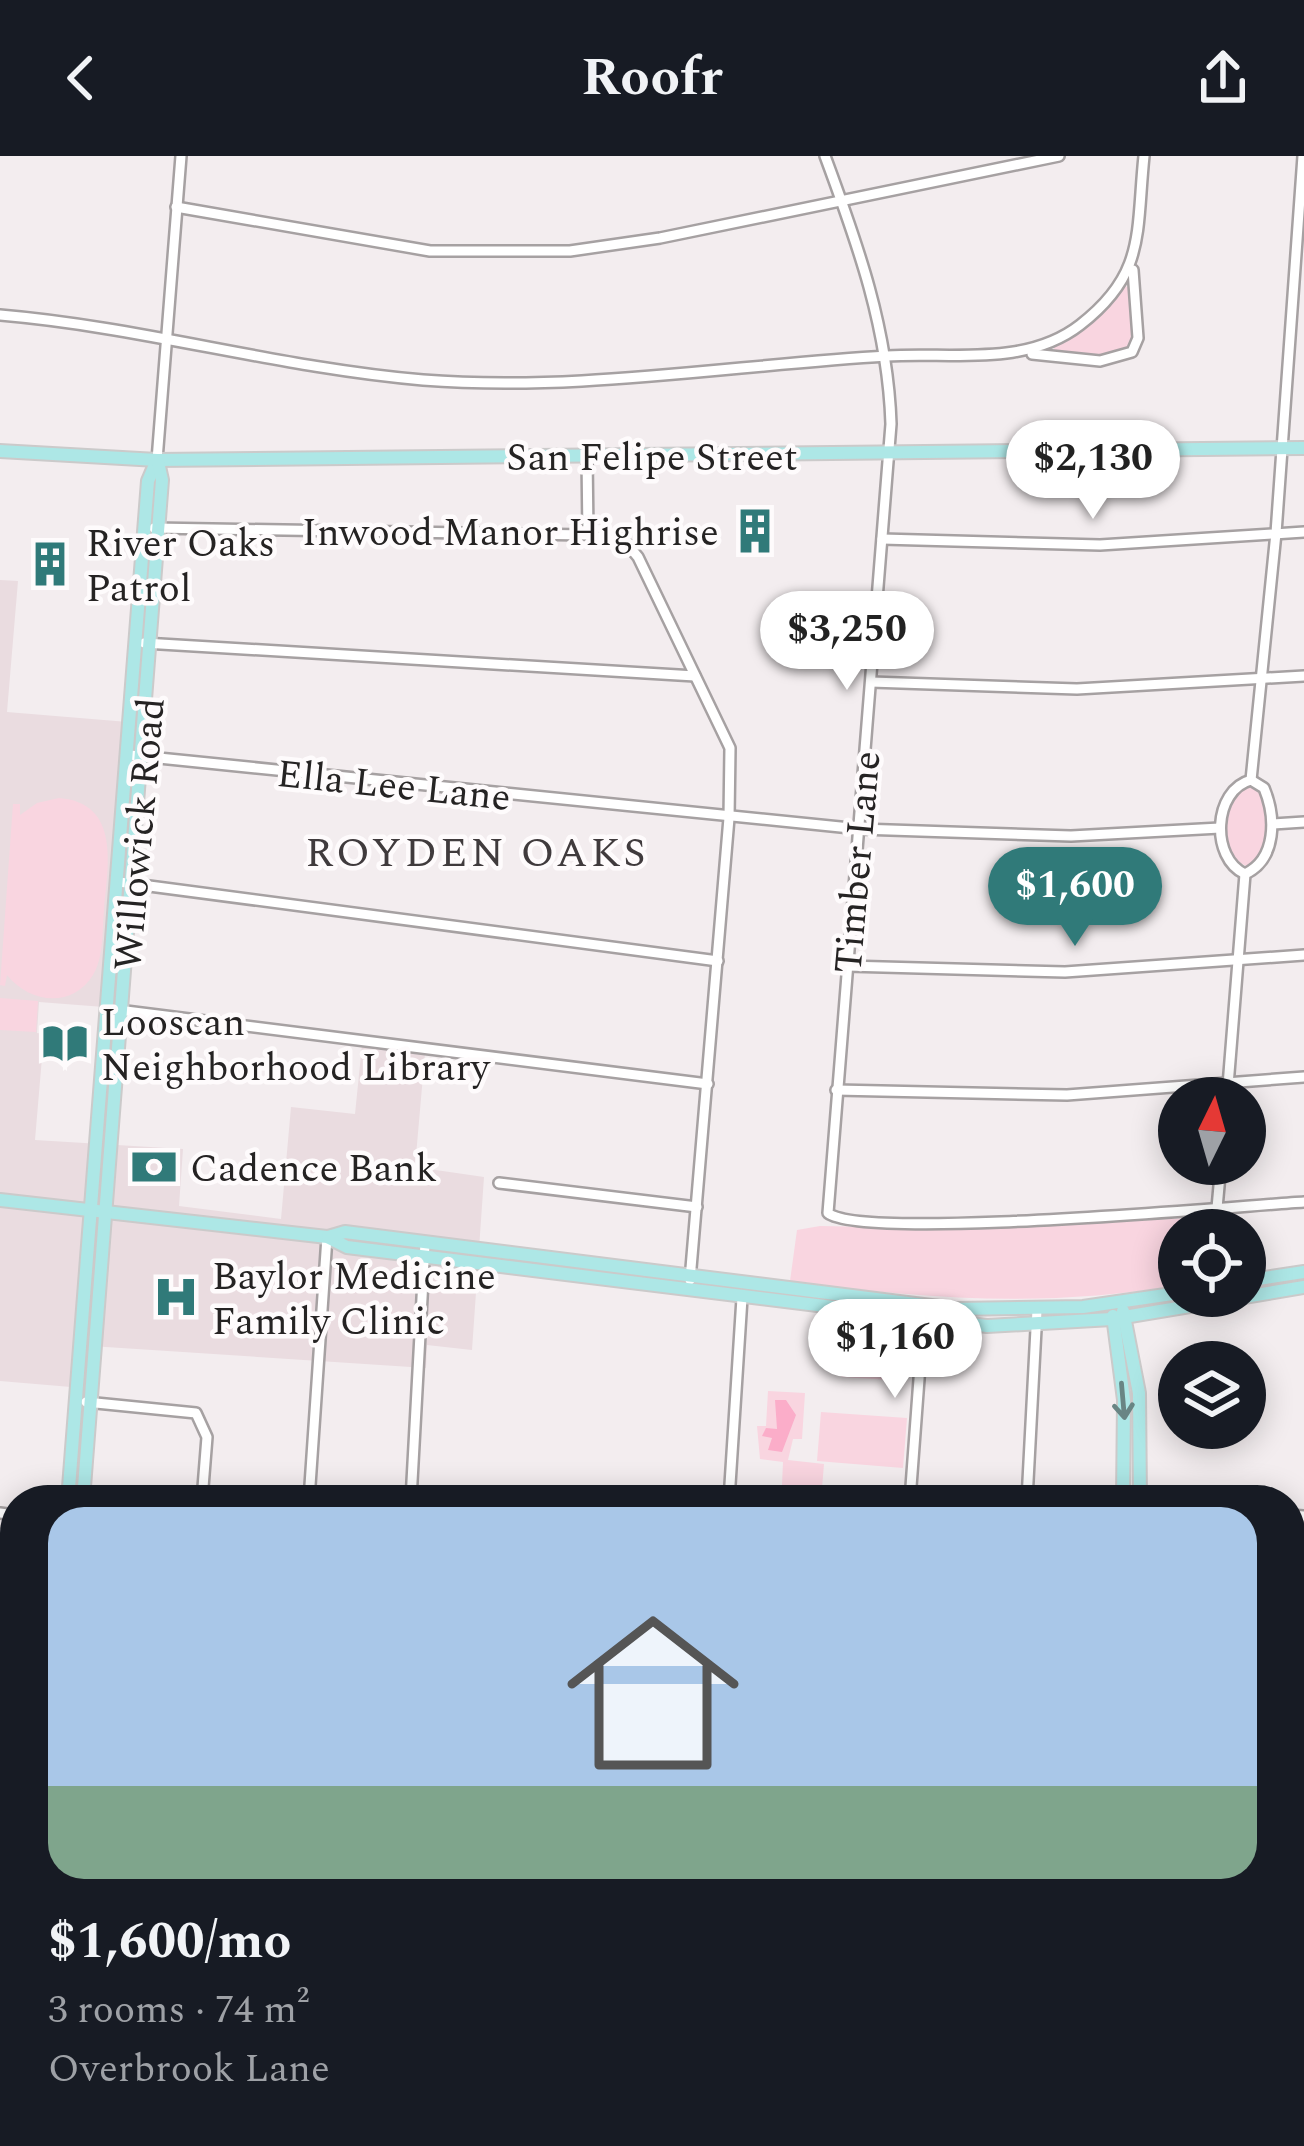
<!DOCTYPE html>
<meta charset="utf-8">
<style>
body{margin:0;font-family:Spectral,serif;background:#242831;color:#f1f3f6;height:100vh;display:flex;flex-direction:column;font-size:45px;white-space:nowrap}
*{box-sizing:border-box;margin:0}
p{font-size:39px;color:#9ea1a6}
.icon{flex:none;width:66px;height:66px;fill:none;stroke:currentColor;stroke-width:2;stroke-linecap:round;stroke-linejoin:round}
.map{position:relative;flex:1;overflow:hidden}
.details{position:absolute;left:0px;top:1329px;width:1305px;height:663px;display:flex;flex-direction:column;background:#171b24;border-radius:48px 48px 0 0;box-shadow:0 6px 30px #0003}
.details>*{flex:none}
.needle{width:78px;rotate:5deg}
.controls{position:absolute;left:1158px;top:921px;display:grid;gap:24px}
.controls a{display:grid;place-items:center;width:108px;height:108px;border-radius:50%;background:#171b24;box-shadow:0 6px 30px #0003;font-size:60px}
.price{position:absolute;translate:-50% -102px;padding:0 27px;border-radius:42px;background:#fff;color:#222;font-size:39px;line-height:78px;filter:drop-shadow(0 3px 6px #0008)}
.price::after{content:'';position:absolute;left:50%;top:72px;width:36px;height:27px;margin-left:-18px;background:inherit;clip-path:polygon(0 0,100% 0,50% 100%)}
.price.on{background:#307a79;color:#fff}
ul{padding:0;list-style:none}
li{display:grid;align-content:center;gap:24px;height:636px;padding:0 48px}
li span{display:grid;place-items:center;height:372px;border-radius:36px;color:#555}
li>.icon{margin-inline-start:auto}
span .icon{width:216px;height:216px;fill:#fffc;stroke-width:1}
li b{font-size:51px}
header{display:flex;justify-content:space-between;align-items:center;height:156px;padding:0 48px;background:#171b24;font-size:54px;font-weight:700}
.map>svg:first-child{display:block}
.built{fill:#eadce0}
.green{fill:#f9d5e0}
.water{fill:#fbadc9}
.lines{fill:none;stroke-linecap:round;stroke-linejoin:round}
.minor-casing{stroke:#a6a1a2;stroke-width:14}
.major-casing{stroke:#cbcaca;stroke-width:16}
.minor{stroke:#fff;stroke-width:9}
.major{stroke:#ade7e6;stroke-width:12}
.oneway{stroke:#698584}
.labels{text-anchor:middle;stroke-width:9;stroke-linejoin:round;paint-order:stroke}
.street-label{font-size:39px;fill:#252323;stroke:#fefbfc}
.poi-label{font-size:39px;fill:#252323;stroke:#fefbfc;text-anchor:start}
.neighbourhood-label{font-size:42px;letter-spacing:3px;fill:#403b3d;stroke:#fefbfc}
</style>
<header><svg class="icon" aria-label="back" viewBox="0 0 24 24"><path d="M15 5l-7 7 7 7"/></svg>Roofr<svg class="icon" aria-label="share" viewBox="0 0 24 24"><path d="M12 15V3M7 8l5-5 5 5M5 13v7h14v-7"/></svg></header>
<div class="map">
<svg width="1304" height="1990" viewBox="0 0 1304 1990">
<rect width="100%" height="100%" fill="#f3edef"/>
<!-- built -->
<polygon class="built" points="0,424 18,425 7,556 128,566 104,851 39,846 37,877 44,878 35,984 183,993 179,1050 281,1063 291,951 355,958 362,889 425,897 415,1011 484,1021 472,1194 427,1189 426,1212 75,1189 71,1231 0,1225"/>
<!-- green -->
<g class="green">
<polygon points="1123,130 1129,131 1133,182 1127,193 1102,200 1054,196 1054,191 1101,158"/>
<path d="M 1250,628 L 1260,634 C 1270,659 1274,697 1246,710 C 1215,695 1224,644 1250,628 Z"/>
<path d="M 59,642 C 121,647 108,710 104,754 C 102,775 104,801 93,819 C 72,853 29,847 7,819 L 5,830 L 0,829 L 13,648 L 20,648 L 20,659 L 37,647 Z"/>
<polygon points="0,842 38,845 36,876 0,874"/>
<path d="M 1209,1061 L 1207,1074 L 1179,1074 L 1179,1129 C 1046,1152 922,1143 790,1125 L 797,1074 L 820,1070 L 980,1073 Z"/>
<polygon points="844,1171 909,1176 906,1225 841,1221"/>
<polygon points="768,1235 805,1237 802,1283 793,1283 788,1304 824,1308 822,1332 782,1329 783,1306 760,1303 757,1270 766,1270"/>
<polygon points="821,1256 907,1262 903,1312 817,1305"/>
</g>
<!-- water -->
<polygon class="water" points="775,1244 786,1244 796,1259 782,1296 768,1294 772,1282 762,1280 766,1272 777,1273"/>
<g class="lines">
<!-- minor casing -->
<g class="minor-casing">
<g id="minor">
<path d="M 825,0 C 858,89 888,173 891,268 L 828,1057 C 863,1085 1236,1050 1304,1046"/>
<polyline points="176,51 430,95 570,95 660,82 1059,0"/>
<path d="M 0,159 C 142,171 280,212 423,224 C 577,236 733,209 887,200 C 951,196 1026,211 1080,169 C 1146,118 1136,77 1144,0"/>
<polyline points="1032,198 1100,205 1132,196 1138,182 1133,114"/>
<polyline points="587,300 588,379"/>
<polyline points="157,304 181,0"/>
<polyline points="154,372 588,379 627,388 638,401 730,592 729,662 690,1124"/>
<polyline points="882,383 1100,389 1304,376"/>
<polyline points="144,487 695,520"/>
<polyline points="871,526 1077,533 1304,520"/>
<polyline points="129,599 860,673 1071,680 1220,672"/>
<polyline points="1251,624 1276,377 1303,0"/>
<path d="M 1251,624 L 1264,632 C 1276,661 1277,703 1245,718 C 1210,702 1213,634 1251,624 Z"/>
<polyline points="1273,668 1304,666"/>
<polyline points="119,726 718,805"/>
<polyline points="847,810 1065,816 1304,799"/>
<polyline points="118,854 708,928"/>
<polyline points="836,934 1067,939 1304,921"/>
<polyline points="1227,942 1245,718"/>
<polyline points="499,1027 697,1051"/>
<polyline points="1215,1074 1221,1008"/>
<polyline points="86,1246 196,1257 207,1281 202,1344"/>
<polyline points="309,1344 327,1081"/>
<polyline points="411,1344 425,1087"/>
<polyline points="729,1344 742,1142"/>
<polyline points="910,1344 924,1156"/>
<polyline points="1027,1344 1037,1154"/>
<polyline points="0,1357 15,1359"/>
<polyline points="1290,1359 1304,1360"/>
<polyline points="0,1573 15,1574"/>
<polyline points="1290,1670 1304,1671"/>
<polyline points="0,1891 15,1893"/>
<polyline points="425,1990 426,1977"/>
<polyline points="686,1990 687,1977"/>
<polyline points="1013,1990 1014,1977"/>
<polyline points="1157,1990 1158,1977"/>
<polyline points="1261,1990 1262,1977"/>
</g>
</g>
<!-- major casing -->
<g class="major-casing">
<g id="major">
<polyline points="0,295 157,304 1304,292"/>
<polyline points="0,1044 327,1081 347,1091 987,1170 1112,1163 1304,1131"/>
<polyline points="328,1081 345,1076 955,1153 1083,1151 1179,1137"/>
<polyline points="1245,1125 1304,1116"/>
<polyline points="1123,1155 1139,1237 1140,1344"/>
<polyline points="1113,1160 1124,1244 1123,1344"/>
<polyline points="68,1344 148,325 157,304"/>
<polyline points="83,1344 162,324 158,306"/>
<polyline points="24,1990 25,1977"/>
<polyline points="37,1990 38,1977"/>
<polyline points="1078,1990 1079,1977"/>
<polyline points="1092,1990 1093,1977"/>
</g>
</g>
<!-- minor -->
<use href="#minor" class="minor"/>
<!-- major -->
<use href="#major" class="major"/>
</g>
<!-- one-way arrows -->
<defs><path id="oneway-shaft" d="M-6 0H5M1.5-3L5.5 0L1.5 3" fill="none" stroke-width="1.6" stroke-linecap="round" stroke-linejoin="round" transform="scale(3)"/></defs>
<use class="oneway" href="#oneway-shaft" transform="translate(1123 1245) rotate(85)"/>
<!-- icons -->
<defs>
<g id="building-bare" transform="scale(3.6)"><path d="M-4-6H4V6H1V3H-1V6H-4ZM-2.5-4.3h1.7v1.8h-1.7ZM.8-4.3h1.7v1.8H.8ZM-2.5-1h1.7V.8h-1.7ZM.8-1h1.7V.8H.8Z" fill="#307a79" stroke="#fefbfc" stroke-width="2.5" paint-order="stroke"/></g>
<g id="library-bare" transform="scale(3.6)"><path d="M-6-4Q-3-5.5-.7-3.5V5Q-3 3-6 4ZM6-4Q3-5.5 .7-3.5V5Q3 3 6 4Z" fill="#307a79" stroke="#fefbfc" stroke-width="2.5" paint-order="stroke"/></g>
<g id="bank-bare" transform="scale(3.6)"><path d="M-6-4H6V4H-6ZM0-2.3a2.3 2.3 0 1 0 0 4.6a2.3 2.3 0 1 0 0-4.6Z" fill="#307a79" stroke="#fefbfc" stroke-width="2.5" paint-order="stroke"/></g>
<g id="hospital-bare" transform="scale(3.6)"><path d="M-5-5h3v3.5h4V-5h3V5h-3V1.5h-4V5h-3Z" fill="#307a79" stroke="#fefbfc" stroke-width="2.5" paint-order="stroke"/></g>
</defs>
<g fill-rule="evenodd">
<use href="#building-bare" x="755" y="375"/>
<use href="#building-bare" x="50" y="408"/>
<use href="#library-bare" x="65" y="887"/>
<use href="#bank-bare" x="154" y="1011"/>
<use href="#hospital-bare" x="176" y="1141"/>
</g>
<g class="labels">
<!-- street labels -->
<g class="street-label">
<text x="652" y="314">San Felipe Street</text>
<text transform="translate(394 628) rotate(6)" y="14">Ella Lee Lane</text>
<text transform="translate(138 678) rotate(-85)" y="14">Willowick Road</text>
<text transform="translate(856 706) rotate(-85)" y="14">Timber Lane</text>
</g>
<!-- poi labels -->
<g class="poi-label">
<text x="719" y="389" text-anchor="end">Inwood Manor Highrise</text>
<text x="86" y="400">River Oaks<tspan x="86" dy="45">Patrol</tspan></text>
<text x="101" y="879">Looscan<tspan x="101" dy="45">Neighborhood Library</tspan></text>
<text x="190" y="1025">Cadence Bank</text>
<text x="212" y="1133">Baylor Medicine<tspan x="212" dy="45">Family Clinic</tspan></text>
</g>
<!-- neighbourhood labels -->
<g class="neighbourhood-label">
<text x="477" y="710">ROYDEN OAKS</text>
</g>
</g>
</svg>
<div class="controls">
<a><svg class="needle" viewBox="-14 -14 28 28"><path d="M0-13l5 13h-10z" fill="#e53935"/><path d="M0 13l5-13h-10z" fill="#9ea1a6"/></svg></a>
<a><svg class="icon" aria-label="locate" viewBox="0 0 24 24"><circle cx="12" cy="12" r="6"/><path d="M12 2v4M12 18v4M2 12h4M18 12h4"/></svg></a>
<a><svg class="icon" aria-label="layers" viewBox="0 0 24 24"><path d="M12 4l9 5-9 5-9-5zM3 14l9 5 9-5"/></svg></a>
</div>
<b class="price" style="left:1093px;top:366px">$2,130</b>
<b class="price" style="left:847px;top:537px">$3,250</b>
<b class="price on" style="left:1075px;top:793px">$1,600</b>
<b class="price" style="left:895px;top:1245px">$1,160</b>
<section class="details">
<ul>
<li><span style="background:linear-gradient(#a9c7e8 75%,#7fa58c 0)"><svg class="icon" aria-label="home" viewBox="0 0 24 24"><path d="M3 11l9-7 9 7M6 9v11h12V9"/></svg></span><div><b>$1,600/mo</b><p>3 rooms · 74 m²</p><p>Overbrook Lane</p></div></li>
</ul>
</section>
</div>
